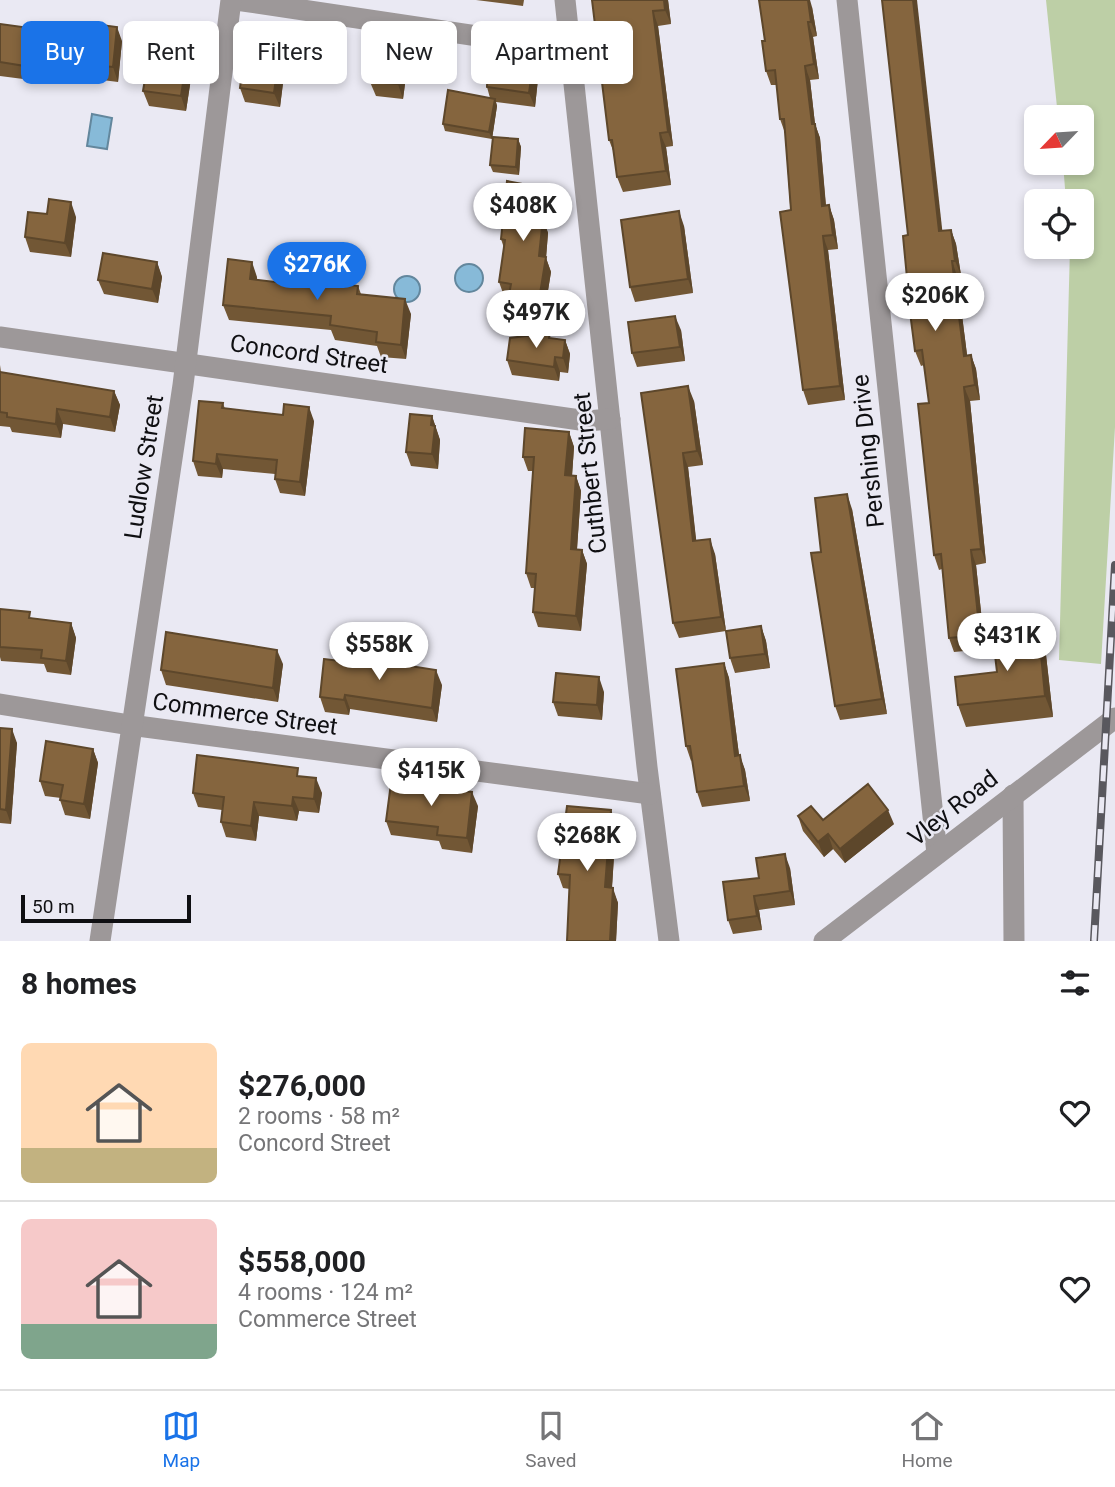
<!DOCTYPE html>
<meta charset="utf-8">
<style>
body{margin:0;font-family:Roboto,sans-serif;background:#f2f2f2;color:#202124;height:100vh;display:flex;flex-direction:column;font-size:26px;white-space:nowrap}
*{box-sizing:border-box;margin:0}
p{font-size:23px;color:#757577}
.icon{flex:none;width:38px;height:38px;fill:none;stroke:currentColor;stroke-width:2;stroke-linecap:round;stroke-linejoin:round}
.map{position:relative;height:941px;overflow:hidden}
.sheet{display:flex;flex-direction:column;background:#fff;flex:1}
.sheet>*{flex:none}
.hud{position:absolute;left:21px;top:21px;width:700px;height:63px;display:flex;gap:14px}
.needle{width:46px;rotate:245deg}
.controls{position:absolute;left:1024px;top:105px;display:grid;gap:14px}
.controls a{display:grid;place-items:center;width:70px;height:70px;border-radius:10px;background:#fff;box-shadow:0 4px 10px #0003;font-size:35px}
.scale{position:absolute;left:21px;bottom:18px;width:170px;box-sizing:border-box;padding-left:7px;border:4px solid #0f0f12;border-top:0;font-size:19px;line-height:24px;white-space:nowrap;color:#0f0f12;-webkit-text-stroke:5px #eae9f3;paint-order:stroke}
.price{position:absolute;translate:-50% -60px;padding:0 16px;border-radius:24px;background:#fff;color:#222;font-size:23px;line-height:46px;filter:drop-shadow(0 2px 4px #0008)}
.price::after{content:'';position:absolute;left:50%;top:42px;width:21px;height:16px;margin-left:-10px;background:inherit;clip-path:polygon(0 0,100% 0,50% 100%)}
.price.on{background:#1a73e8;color:#fff}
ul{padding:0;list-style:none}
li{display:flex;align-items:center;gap:21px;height:175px;padding:0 21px}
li+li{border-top:2px solid #e0e0e0}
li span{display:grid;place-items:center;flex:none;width:196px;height:140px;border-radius:10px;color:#555}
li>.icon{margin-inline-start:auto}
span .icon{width:84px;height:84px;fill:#fffc;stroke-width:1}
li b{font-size:30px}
h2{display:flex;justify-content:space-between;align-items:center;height:84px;padding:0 21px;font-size:30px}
.pill{padding:0 24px;border-radius:10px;background:#fff;box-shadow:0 4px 10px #0003;font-size:24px;line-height:63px}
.pill.on{background:#1a73e8;color:#fff}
.menu{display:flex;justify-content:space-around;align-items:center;height:98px;border-top:2px solid #e0e0e0;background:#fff;font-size:19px;color:#757577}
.menu a{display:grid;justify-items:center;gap:4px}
.menu .on{color:#1a73e8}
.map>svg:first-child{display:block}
.green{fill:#bdcfa6}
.water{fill:#87bad8;stroke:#63879d;stroke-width:2}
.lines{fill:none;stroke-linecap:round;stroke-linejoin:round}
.minor{stroke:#9d9899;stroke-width:21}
.rail-casing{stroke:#59585e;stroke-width:8}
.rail{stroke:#eae9f3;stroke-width:5;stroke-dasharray:16;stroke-linecap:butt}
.wall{fill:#725735}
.shaded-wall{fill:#5d472b}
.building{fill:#85653e;stroke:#5d472b;stroke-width:2}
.labels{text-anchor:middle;stroke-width:5;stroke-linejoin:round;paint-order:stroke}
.street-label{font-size:24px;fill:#0f0f12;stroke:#eae9f3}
</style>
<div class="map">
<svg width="1115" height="941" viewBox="0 0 1115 941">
<rect width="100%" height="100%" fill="#eae9f3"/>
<!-- green -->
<polygon class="green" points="1046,0 1115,0 1115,427 1101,664 1059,660 1070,247 1082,247 1082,201 1066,201 1063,163 1082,163 1082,117 1058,117"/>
<!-- water -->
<g class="water">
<polygon points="92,114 112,118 107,149 87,146"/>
<circle cx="469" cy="278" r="14"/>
<circle cx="407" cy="289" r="13"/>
</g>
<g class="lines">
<!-- minor -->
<g class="minor">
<polyline points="236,0 571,50"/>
<polyline points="565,0 647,767 669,941"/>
<polyline points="847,0 937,854"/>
<polyline points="0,337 587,421 610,419"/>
<polyline points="0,704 130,725 650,794"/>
<polyline points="1013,795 1014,941"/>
<polyline points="100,941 183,385 231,0"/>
<polyline points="824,941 1115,718"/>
</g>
<!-- rail casing -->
<g class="rail-casing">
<polyline id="rail" points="1094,941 1115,565"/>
</g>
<!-- rail -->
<use href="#rail" class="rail"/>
</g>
<!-- wall -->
<g class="wall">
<polygon points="476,0 524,0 523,6"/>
<polygon points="592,0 668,0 671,24 658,26 673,146 666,147 671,185 623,192 617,177 614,153 609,140"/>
<polygon points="812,7 817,36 813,37 819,79 810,80 815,124 820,138 826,205 829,205 834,220 838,249 828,250 845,400 808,405 803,390 785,133 780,119 777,85 771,85 766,71 765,41"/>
<polygon points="0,24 30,28 36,43 31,80 0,76"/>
<polygon points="122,41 118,82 87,78 82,64"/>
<polygon points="288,43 280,107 245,102 240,88"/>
<polygon points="195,52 186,111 149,106 143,91 167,58"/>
<polygon points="533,65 538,79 535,107 496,102 497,106 492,139 445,131 443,124 490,98 487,87"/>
<polygon points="407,68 403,99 376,96 370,82"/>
<polygon points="518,139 521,147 519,175 493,172 490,165"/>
<polygon points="544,188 549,202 545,224 548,233 546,258 551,272 544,315 513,320 507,305 509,297 504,296 499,282 504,248 501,239"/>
<polygon points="47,214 76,217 71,257 30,252 25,237"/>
<polygon points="684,226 693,293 635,302 630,287"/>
<polygon points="951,230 956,244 961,275 957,276 967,355 971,355 976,369 980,400 970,401 986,563 976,565 985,649 954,652 949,638 942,569 939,570 934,555 929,403 924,365 921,366 915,351 908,235"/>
<polygon points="157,262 162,277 158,303 104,294 98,280"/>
<polygon points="257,277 257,280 300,285 358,286 361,294 411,314 406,359 381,357 377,346 335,340 331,330 229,320 223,305"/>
<polygon points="681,330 685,361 637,367 632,353"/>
<polygon points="552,338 565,340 570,354 568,373 560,372 559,381 512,375 507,360"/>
<polygon points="0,365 1,372 114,391 120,405 115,432 63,424 61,438 12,432 10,427 0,426"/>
<polygon points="641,393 694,401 703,465 688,467 696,541 715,554 726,631 679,638 673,623"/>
<polygon points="223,403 225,409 314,421 305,496 280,493 275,479 275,474 223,469 222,478 198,476 193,461"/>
<polygon points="432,416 440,440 438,469 411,466 406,452"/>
<polygon points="569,432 574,447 572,476 576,476 581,491 577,549 582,550 587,564 581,631 538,627 533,612 535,588 531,588 526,573 533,471 528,471 523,457"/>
<polygon points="852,509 887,714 840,720 835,706 821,552"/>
<polygon points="0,609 32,618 71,623 76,638 71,675 47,672 44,664 1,661 0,657"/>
<polygon points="761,626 766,641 770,668 735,673 730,658"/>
<polygon points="1039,634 1046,655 1053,717 966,727 958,705 997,672"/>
<polygon points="724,663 729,678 739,755 745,770 750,801 702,807 697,792 692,760 691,761 686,746"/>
<polygon points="283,664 278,702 166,685 161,670"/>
<polygon points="442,685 437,722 350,709 349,715 325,712 320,697"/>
<polygon points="604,692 602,720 558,716 553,702"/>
<polygon points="0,728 17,743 11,824 0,823"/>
<polygon points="93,749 98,763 90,819 65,815 60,800 61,798 45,796 40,781"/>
<polygon points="301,777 322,793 319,813 299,811 297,821 259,816 256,841 226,837 221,822 222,810 198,807 193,793"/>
<polygon points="478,806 472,853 442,849 439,841 391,835 386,821"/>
<polygon points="611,810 616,824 612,888 618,903 616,941 567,941 570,889 563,888 558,874"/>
<polygon points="798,816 823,820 894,824 845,863 833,849 824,857 803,831"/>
<polygon points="790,868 795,905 759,910 762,930 733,934 728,920 759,878"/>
</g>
<!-- shaded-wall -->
<g class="shaded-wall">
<polygon points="664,0 668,0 671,24 665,10"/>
<polygon points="808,0 810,0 812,7 817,36 811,22"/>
<polygon points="913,0 917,0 944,246 939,231"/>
<polygon points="653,11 658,26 673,146 668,132"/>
<polygon points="808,22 813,37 819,79 814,64"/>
<polygon points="117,27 122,41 118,82 113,67"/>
<polygon points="30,28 36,43 31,80 25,66"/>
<polygon points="283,28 288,43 280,107 274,93"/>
<polygon points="190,38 195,52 186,111 181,96"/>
<polygon points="402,53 407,68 403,99 398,84"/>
<polygon points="533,65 538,79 535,107 529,93"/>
<polygon points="805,66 810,80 815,124 820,138 827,220 822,206"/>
<polygon points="495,99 497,106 492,139 489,132"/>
<polygon points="660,133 666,147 671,185 666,171"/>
<polygon points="518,139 521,147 519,175 516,167"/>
<polygon points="544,188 549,202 545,224 548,233 546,258 551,272 544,315 539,300 539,218"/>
<polygon points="71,202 76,217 71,257 65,243"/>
<polygon points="829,205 834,220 838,249 833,235"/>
<polygon points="679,211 684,226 693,293 688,279"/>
<polygon points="951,230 956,244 961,275 955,261"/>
<polygon points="823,236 828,250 845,400 840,386"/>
<polygon points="952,261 957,276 969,370 964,356"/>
<polygon points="157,262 162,277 158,303 152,289"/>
<polygon points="252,262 257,277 255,294 250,279"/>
<polygon points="405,299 411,314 406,359 401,345"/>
<polygon points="675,316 681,330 685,361 680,347"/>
<polygon points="565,340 570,354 568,373 563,358"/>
<polygon points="971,355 976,369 980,400 975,385"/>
<polygon points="555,357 560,372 559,381 554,367"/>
<polygon points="688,386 694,401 703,465 697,451"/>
<polygon points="964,387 970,401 986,563 981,549"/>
<polygon points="114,391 120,405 115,432 110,417"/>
<polygon points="309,407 314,421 305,496 300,482"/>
<polygon points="57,409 63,424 61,438 56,424"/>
<polygon points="432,416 440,440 438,469 432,454 431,425"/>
<polygon points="569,432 574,447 571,490 565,475"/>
<polygon points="683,453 688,467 698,556 693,541"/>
<polygon points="217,454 223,469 222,478 216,464"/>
<polygon points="576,476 581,491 576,563 571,549"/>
<polygon points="847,494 852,509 887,714 882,699"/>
<polygon points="710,539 715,554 726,631 721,617"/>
<polygon points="582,550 587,564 581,631 576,616"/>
<polygon points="971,550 976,565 985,649 980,635"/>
<polygon points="71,623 76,638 71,675 66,661"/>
<polygon points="761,626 766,641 770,668 765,654"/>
<polygon points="1039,634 1046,655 1053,717 1045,696"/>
<polygon points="277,650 283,664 278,702 273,688"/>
<polygon points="724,663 729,678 741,770 735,756"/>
<polygon points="436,670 442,685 437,722 432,708"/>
<polygon points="599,677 604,692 602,720 597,705"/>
<polygon points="345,695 350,709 349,715 344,700"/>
<polygon points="12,729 17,743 11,824 6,810"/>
<polygon points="93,749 98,763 90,819 84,804"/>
<polygon points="740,755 745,770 750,801 744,786"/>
<polygon points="316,778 322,793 319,813 314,799"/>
<polygon points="472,792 478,806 472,853 467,838"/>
<polygon points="293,797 299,811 297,821 292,806"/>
<polygon points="254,802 259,816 256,841 251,826"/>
<polygon points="611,810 616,824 611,902 605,887"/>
<polygon points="888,810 894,824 845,863 840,849"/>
<polygon points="828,834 833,849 824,857 818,842"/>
<polygon points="785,854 790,868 795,905 790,891"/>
<polygon points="613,888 618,903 616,941 610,941"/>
<polygon points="754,896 759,910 762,930 757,916"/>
</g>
<!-- building -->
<g class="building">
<polygon points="592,0 664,0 665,10 653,11 668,132 660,133 666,171 617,177 612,140 609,140"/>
<polygon points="759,0 808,0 811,22 808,22 814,64 805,66 812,124 815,124 822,206 829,205 833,235 823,236 840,386 803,390 780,212 791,210 784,119 780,119 775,70 766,71 762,41 765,41"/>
<polygon points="882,0 913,0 939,231 951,230 955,261 952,261 964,356 971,355 975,385 964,387 981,549 971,550 980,635 949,638 941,554 934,555 918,404 929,403 922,350 915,351 911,320 903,236 908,235"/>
<polygon points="86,23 117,27 113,67 82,64"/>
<polygon points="0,24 30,28 25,66 0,62"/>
<polygon points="248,24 283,28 274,93 240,88"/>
<polygon points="169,35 190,38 181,96 143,91 149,56 167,58"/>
<polygon points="374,51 402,53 398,84 370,82"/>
<polygon points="488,57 533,65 529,93 487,87"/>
<polygon points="448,90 495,99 489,132 443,124"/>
<polygon points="493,137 518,139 516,167 490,165"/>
<polygon points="507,181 544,188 539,218 543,218 539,256 546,257 539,300 507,305 511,284 499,282 505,240 501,239"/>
<polygon points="49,199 71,202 65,243 25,237 28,212 47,214"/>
<polygon points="679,211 688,279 630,287 621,220"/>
<polygon points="103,253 157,262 152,289 98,280"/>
<polygon points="228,259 252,262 250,279 300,285 301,278 358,286 357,294 405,299 401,345 376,342 377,332 330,325 331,316 223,305"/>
<polygon points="675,316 680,347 632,353 628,322"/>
<polygon points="550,333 549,338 565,340 563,358 555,357 554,367 507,360 510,338"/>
<polygon points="0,372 114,391 110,417 57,409 56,424 7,417 7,413 0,412"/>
<polygon points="688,386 697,451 683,453 693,541 710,539 721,617 673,623 641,393"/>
<polygon points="199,401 223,403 222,408 283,415 284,404 309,407 300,482 275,479 277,460 217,454 216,464 193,461"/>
<polygon points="410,414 432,416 431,425 435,426 432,454 406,452"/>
<polygon points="525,428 569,432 565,475 576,476 571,549 582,550 576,616 533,612 536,574 526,573 534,457 523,457"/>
<polygon points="847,494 882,699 835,706 811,553 821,552 815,498"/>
<polygon points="0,609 30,612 29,618 71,623 66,661 41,658 42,650 0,647"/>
<polygon points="761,626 765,654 730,658 726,631"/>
<polygon points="166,632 277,650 273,688 161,670"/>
<polygon points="1039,634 1045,696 958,705 955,677 997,672 993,638"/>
<polygon points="324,659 364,664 365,659 436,670 432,708 345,695 344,700 320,697"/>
<polygon points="724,663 735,756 740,755 744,786 697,792 690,746 686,746 676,669"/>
<polygon points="556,673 599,677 597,705 553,702"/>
<polygon points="0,728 12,729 6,810 0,809"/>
<polygon points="46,741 93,749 84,804 60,800 63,785 40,781"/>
<polygon points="197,755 298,768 297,776 316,778 314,799 293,797 292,806 254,802 251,826 221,822 224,797 193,793"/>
<polygon points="391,783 472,792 467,838 437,835 438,827 386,821"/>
<polygon points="868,784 888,810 840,849 828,834 818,842 798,816 811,806 823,820"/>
<polygon points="567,806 611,810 605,887 613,888 610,941 567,941 570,875 558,874"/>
<polygon points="785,854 790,891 754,896 757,916 728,920 723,882 759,878 756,858"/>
</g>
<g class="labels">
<!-- street labels -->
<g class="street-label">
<text transform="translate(309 354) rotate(8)" y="8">Concord Street</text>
<text transform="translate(868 451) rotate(-96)" y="8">Pershing Drive</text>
<text transform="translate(144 467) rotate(-81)" y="8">Ludlow Street</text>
<text transform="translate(590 473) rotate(-96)" y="8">Cuthbert Street</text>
<text transform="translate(245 714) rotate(8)" y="8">Commerce Street</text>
<text transform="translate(953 808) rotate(-38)" y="8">Vley Road</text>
</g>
</g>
</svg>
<div class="controls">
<a><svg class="needle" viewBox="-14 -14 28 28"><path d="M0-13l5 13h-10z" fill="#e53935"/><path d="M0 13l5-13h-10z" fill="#757577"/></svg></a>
<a><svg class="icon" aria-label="locate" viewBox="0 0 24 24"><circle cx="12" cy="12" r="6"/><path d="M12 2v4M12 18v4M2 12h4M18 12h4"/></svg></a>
</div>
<div class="scale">50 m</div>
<b class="price" style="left:523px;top:243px">$408K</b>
<b class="price on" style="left:317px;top:302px">$276K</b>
<b class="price" style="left:935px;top:333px">$206K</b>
<b class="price" style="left:536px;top:350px">$497K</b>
<b class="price" style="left:1007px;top:673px">$431K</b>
<b class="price" style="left:379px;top:682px">$558K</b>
<b class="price" style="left:431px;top:808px">$415K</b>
<b class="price" style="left:587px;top:873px">$268K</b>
<div class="hud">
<a class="pill on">Buy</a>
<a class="pill">Rent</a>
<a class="pill">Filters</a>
<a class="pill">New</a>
<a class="pill">Apartment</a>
</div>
</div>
<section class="sheet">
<h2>8 homes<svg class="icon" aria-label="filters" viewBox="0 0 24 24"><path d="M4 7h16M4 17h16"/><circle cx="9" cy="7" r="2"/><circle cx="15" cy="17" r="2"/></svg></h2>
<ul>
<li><span style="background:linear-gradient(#ffd9b3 75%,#c2b280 0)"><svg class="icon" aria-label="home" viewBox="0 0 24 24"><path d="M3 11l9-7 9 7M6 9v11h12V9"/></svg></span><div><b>$276,000</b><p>2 rooms · 58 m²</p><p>Concord Street</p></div><svg class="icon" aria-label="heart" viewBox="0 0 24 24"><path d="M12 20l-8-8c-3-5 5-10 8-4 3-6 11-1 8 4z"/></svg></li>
<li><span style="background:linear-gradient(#f6c9c9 75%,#7fa58c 0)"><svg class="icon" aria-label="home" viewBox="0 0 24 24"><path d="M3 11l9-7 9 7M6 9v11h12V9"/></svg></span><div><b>$558,000</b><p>4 rooms · 124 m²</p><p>Commerce Street</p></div><svg class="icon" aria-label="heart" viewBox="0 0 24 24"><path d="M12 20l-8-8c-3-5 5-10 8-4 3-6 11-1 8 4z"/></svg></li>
</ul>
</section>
<nav class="menu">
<a class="on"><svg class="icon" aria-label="map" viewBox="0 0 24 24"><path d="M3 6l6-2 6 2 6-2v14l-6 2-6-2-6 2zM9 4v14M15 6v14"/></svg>Map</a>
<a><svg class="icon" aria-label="saved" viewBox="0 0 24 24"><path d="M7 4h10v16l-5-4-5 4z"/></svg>Saved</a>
<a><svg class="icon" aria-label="home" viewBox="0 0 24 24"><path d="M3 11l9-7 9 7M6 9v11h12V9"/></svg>Home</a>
</nav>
